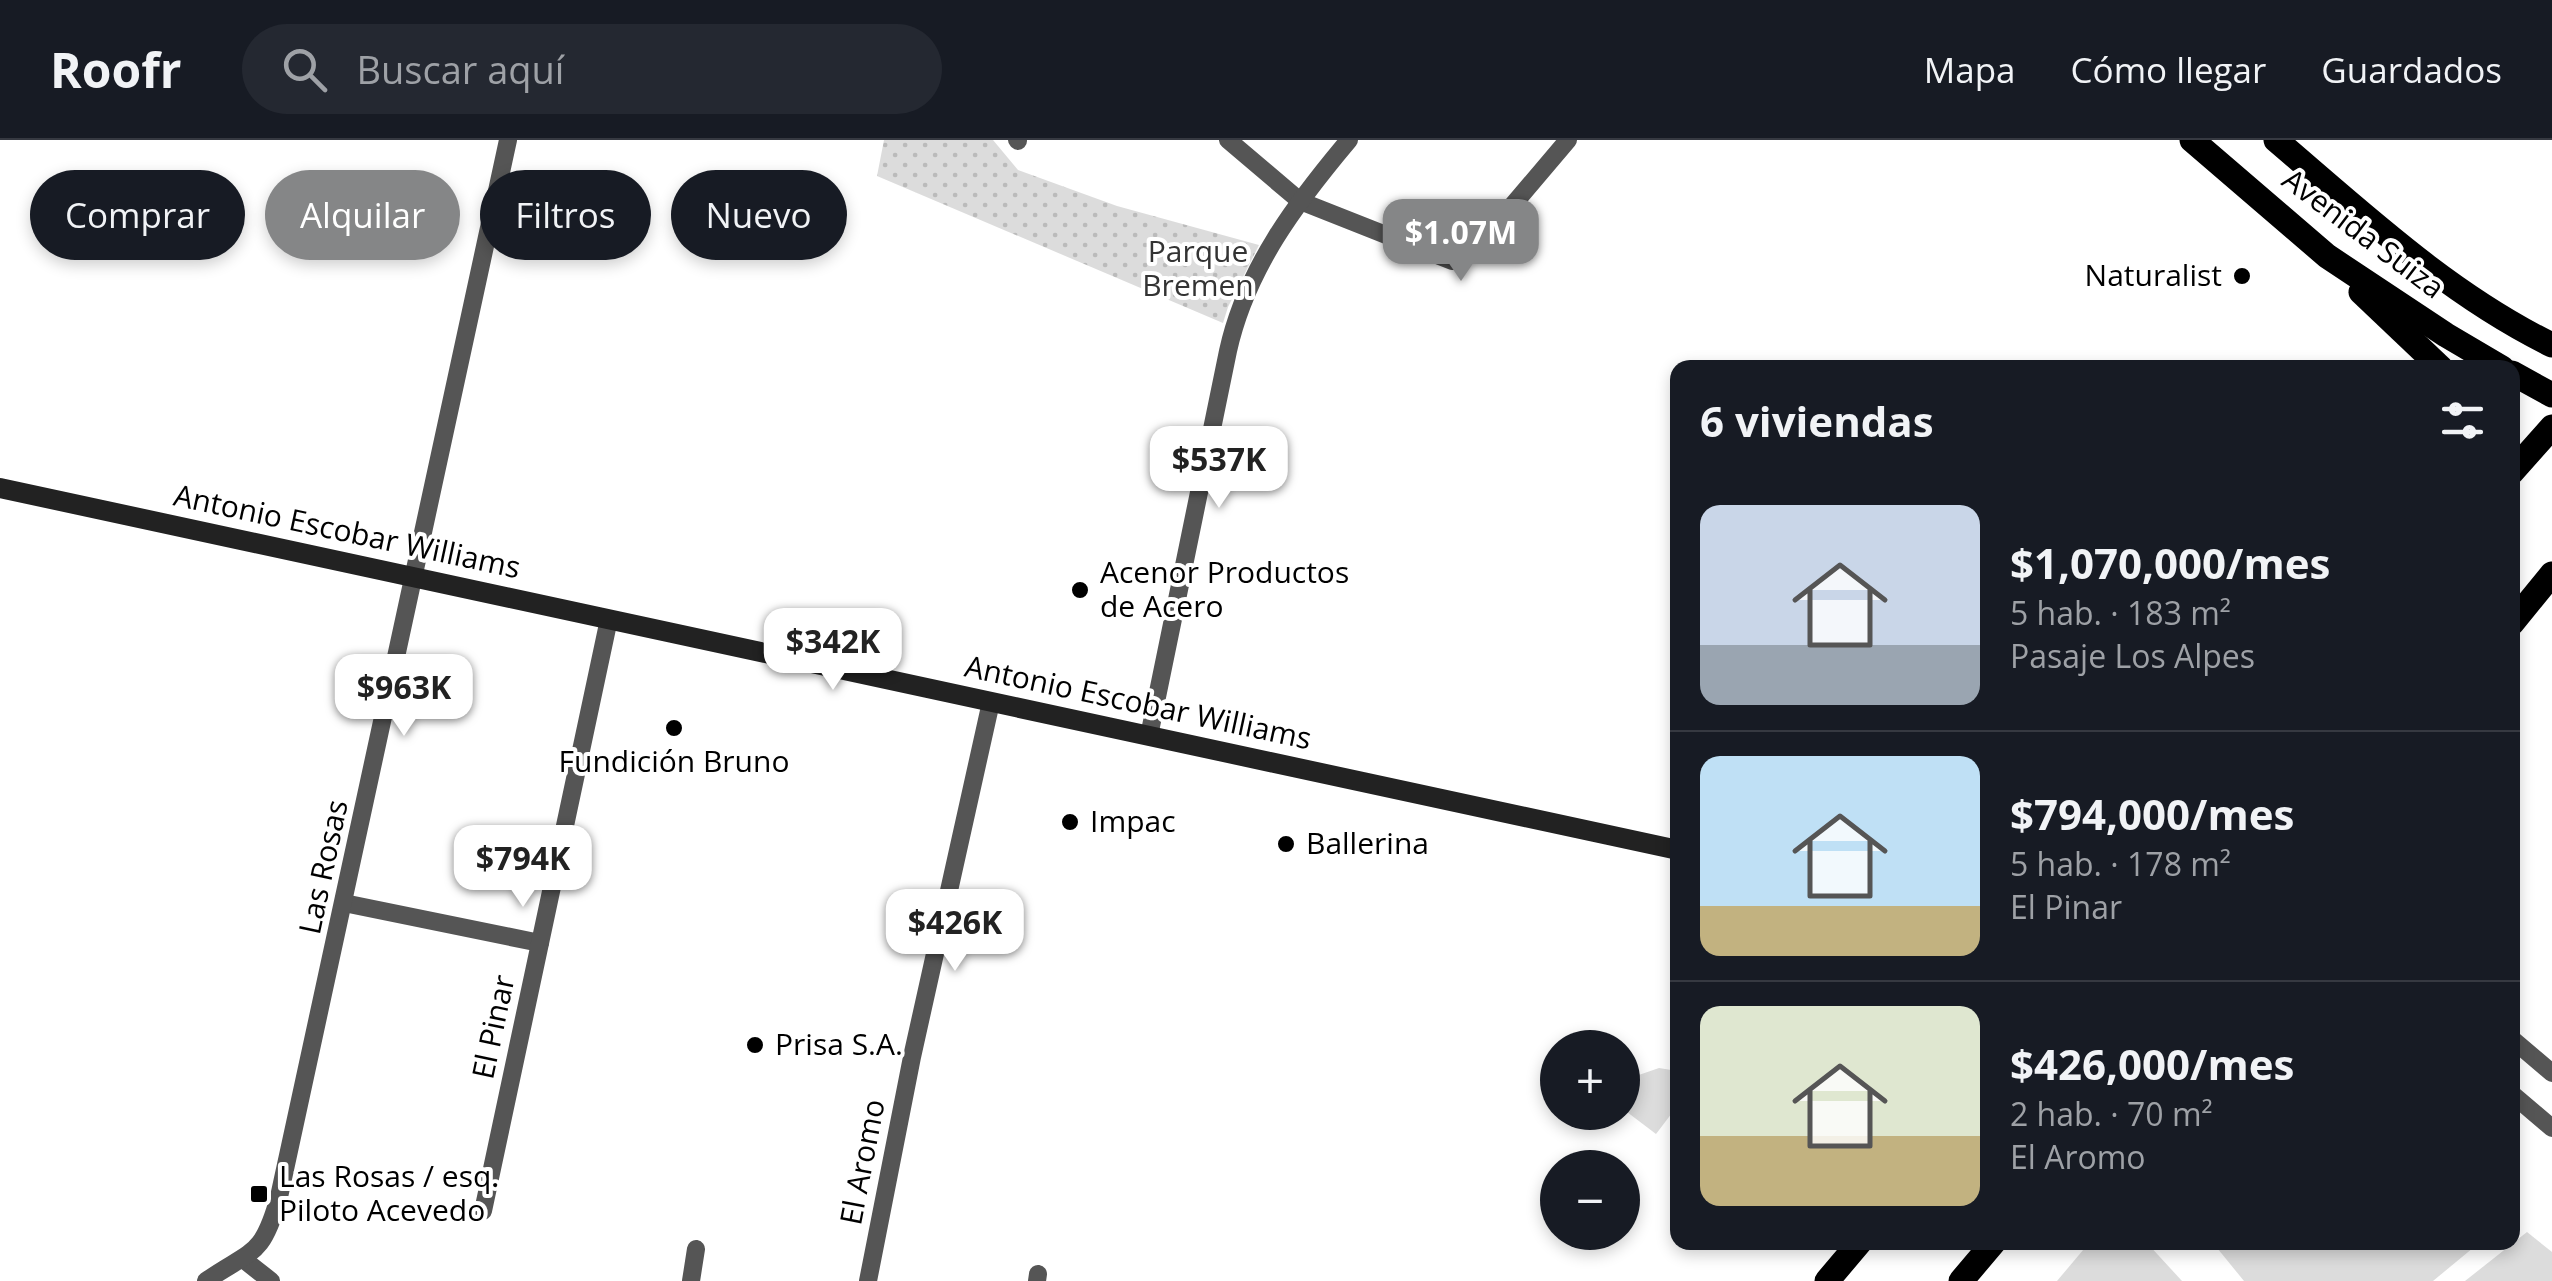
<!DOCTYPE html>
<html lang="es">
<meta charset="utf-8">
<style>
body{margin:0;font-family:"Open Sans",sans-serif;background:#242831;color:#f1f3f6;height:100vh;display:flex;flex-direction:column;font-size:38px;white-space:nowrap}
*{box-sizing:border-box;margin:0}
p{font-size:32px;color:#9ea1a6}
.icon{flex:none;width:55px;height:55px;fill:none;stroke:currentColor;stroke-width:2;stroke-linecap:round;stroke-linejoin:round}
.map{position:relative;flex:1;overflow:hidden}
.sheet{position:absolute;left:1670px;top:220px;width:850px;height:890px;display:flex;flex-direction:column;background:#171b24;border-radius:20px;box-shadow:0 5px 15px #0003}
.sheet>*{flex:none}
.hud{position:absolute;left:30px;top:30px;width:950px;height:90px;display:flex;gap:20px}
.fabs{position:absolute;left:1540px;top:890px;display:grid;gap:20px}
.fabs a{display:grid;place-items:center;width:100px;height:100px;border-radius:50%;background:#171b24;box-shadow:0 5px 15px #0003;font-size:50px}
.price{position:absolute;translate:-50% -85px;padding:0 22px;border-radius:20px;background:#fff;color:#222;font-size:32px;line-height:65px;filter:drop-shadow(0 2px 5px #0008)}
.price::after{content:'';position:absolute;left:50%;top:60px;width:30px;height:22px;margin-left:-15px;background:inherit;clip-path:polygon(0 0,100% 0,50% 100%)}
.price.on{background:#858687;color:#fff}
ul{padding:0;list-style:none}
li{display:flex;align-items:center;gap:30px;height:250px;padding:0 30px}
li+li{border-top:2px solid #363941}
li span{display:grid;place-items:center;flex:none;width:280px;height:200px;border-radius:20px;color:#555}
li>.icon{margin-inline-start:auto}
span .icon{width:120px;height:120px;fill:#fffc;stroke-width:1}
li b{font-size:42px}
h2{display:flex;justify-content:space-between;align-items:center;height:120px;padding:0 30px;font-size:42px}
.chip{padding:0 35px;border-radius:45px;background:#171b24;box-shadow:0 5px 15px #0003;font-size:35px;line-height:90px}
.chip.on{background:#858687;color:#fff}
header{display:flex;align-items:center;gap:60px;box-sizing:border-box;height:140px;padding:0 50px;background:#171b24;border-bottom:2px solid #363941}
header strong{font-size:48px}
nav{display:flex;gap:55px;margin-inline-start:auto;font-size:35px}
.search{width:700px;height:90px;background:#242831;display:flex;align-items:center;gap:25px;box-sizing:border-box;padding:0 35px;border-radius:55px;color:#9ea1a6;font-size:38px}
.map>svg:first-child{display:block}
.grass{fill:#dcdcdc}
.park{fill:url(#park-dots)}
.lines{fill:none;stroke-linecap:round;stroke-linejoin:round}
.street{stroke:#555;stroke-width:18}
.secondary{stroke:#222;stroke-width:20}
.primary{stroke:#000;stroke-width:25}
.poi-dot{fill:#000;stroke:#fff;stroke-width:4}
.labels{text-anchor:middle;stroke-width:8;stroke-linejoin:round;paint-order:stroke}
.street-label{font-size:30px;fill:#000;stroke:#fff}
.park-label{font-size:30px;fill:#333;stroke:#fff}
.poi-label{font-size:30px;fill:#000;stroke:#fff;text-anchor:start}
</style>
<header>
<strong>Roofr</strong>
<div class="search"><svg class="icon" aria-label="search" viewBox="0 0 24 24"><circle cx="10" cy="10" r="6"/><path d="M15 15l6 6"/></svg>Buscar aquí</div>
<nav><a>Mapa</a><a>Cómo llegar</a><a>Guardados</a></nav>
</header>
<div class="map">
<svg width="2552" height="1141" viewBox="0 0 2552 1141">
<defs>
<pattern id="park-dots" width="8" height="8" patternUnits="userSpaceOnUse" patternTransform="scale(2.5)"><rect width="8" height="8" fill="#dcdcdc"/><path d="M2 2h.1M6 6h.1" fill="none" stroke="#bbb" stroke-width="1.8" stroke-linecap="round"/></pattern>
</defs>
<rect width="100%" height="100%" fill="#fff"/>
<!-- grass -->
<g class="grass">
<polygon points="1659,928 1677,931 1677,976 1672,973 1656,994 1627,972 1624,955 1633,937"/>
<polygon points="2527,1092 2552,1112 2552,1141 2465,1141"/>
<polygon points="2089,1103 2147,1103 2182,1141 2057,1141"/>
<polygon points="2213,1103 2479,1103 2433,1141 2244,1141"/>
</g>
<!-- park -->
<polygon class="park" points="884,0 993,0 1018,30 1117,66 1259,105 1228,167 1223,183 877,36"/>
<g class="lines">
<!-- street -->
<g class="street">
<polyline points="1017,0 1018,1"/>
<polyline points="1228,0 1300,61 1452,121 1459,121 1472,113 1568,0"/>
<path d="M 1149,596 L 1228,211 C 1246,129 1296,63 1349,0"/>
<polyline points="344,763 540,803"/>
<polyline points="2512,899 2552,933"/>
<polyline points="2512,954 2552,988"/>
<polyline points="483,1071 609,479"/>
<polyline points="243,1119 271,1141"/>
<path d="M 206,1141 C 252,1109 262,1118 279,1057 L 508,0"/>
<polyline points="691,1141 696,1109"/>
<polyline points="868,1141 912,917 991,562"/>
<polyline points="1037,1141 1038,1134"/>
</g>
<!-- secondary -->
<polyline class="secondary" points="0,348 1678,710"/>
<!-- primary -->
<g class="primary">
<polyline points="2192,0 2327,116 2446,195 2502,228"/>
<path d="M 2276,0 C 2364,75 2448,154 2552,205"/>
<polyline points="2361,152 2441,228"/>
<polyline points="2512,233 2552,255"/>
<polyline points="2512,332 2552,287"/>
<polyline points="2512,483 2552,434"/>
<polyline points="1827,1141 1860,1102"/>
<polyline points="1961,1141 1994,1102"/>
</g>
</g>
<!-- markers -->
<g class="poi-dot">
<circle cx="2242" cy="136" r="10"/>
<circle cx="1080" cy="450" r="10"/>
<circle cx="674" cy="588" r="10"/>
<circle cx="1070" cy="682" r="10"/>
<circle cx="1286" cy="704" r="10"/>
<circle cx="755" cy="905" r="10"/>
<rect x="249" y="1044" width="20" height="20" rx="5"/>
</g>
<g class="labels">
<!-- street labels -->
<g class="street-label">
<text transform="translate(2363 94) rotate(37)" y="10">Avenida Suiza</text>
<text transform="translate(347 392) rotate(12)" y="10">Antonio Escobar Williams</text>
<text transform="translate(1138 563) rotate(12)" y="10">Antonio Escobar Williams</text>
<text transform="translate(324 727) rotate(-78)" y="10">Las Rosas</text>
<text transform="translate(494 887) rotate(-78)" y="10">El Pinar</text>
<text transform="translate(863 1022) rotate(-79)" y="10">El Aromo</text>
</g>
<!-- park labels -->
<g class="park-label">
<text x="1198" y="122">Parque<tspan x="1198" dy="34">Bremen</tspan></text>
</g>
<!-- poi labels -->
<g class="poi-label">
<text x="2222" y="146" text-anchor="end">Naturalist</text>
<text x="1100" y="443">Acenor Productos<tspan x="1100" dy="34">de Acero</tspan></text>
<text x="674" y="632" text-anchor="middle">Fundición Bruno</text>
<text x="1090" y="692">Impac</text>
<text x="1306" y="714">Ballerina</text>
<text x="775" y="915">Prisa S.A.</text>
<text x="279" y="1047">Las Rosas / esq.<tspan x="279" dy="34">Piloto Acevedo</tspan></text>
</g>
</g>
</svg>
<div class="fabs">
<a>+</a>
<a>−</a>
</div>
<b class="price on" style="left:1461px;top:144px">$1.07M</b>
<b class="price" style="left:1219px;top:371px">$537K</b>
<b class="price" style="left:833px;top:553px">$342K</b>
<b class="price" style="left:404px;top:599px">$963K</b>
<b class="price" style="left:523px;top:770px">$794K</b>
<b class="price" style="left:955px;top:834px">$426K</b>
<div class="hud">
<a class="chip">Comprar</a>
<a class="chip on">Alquilar</a>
<a class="chip">Filtros</a>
<a class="chip">Nuevo</a>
</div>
<section class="sheet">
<h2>6 viviendas<svg class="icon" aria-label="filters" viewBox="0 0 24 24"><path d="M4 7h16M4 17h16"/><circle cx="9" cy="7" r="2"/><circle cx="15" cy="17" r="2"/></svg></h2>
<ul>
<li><span style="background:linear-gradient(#c9d6e8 70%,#9aa5b1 0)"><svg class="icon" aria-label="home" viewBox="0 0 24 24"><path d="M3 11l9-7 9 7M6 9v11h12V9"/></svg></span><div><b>$1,070,000/mes</b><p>5 hab. · 183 m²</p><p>Pasaje Los Alpes</p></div></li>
<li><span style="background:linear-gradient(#bfe0f5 75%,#c2b280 0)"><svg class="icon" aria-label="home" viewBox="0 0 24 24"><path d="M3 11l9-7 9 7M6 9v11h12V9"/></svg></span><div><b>$794,000/mes</b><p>5 hab. · 178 m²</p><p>El Pinar</p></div></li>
<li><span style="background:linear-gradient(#dfe7d0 65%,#c2b280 0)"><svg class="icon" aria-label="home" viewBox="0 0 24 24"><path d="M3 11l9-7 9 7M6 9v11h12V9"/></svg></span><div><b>$426,000/mes</b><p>2 hab. · 70 m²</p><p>El Aromo</p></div></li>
</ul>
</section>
</div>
